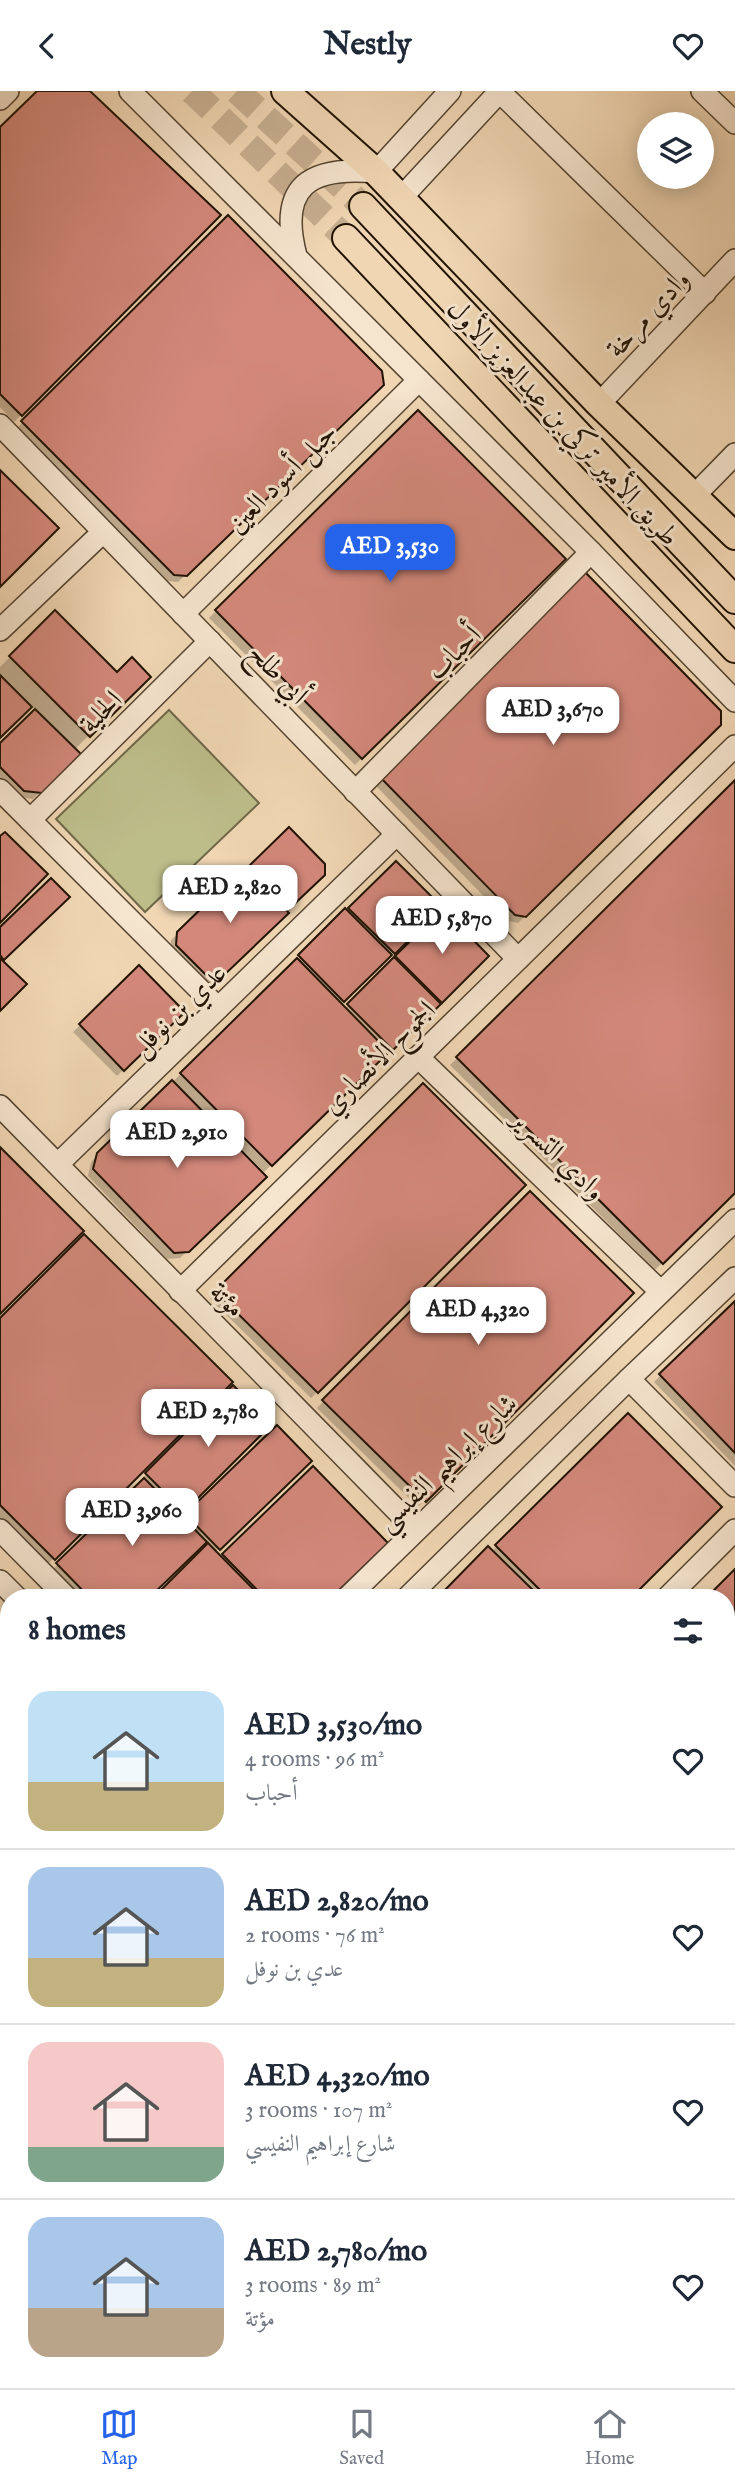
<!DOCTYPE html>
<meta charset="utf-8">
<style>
body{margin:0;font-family:"IM FELL English",Amiri,serif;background:#f6f6f7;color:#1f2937;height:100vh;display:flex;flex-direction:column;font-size:26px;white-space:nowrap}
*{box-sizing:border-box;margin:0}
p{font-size:23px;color:#747a83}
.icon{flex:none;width:38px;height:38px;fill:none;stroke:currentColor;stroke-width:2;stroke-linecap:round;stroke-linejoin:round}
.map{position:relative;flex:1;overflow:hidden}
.sheet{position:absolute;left:0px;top:1498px;width:735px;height:800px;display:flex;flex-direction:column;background:#fff;border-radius:28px 28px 0 0;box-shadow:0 4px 18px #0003}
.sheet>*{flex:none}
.buttons{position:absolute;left:637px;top:21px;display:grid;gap:14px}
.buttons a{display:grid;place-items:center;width:77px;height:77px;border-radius:50%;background:#fff;box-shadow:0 4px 18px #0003;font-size:35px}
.price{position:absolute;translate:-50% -60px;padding:0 16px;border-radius:14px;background:#fff;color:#222;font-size:23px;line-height:46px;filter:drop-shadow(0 2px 4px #0008)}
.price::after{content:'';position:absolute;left:50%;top:42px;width:21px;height:16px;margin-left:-10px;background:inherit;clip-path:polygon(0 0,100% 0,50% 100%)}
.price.on{background:#2563eb;color:#fff}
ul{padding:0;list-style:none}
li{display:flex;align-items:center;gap:21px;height:175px;padding:0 28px}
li+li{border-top:2px solid #e0e1e3}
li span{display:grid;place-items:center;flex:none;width:196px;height:140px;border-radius:21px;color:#555}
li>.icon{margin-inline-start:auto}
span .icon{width:84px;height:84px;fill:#fffc;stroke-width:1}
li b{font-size:30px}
h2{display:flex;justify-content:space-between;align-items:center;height:84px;padding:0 28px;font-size:30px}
header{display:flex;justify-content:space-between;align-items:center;height:91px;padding:0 28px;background:#fff;font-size:32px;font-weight:800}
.tab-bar{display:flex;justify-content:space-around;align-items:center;height:98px;border-top:2px solid #e0e1e3;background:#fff;font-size:19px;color:#747a83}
.tab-bar a{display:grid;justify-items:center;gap:4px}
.tab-bar .on{color:#2563eb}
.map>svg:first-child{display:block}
.green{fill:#bdbd8a;stroke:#6f6848;stroke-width:2}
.shadow{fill:#0003}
.building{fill:#d3887b;stroke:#211305;stroke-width:2}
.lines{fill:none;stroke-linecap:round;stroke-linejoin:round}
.major-tunnel{stroke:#c7af90;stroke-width:26;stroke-dasharray:26 13;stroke-linecap:butt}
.minor-casing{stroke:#554430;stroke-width:24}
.major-casing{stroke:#211305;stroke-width:30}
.minor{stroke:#f5e4ce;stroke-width:21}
.major{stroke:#f0d6b3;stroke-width:26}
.labels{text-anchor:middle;stroke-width:6;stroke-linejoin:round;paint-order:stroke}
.street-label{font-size:28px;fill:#211305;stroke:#f5e4ce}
</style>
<header><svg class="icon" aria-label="back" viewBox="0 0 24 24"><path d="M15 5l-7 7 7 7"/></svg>Nestly<svg class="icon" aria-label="heart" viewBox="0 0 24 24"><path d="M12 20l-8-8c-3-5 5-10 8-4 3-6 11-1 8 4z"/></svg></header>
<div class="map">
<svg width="735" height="2297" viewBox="0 0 735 2297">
<rect width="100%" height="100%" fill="#f0d6b3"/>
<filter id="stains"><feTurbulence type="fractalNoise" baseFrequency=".00286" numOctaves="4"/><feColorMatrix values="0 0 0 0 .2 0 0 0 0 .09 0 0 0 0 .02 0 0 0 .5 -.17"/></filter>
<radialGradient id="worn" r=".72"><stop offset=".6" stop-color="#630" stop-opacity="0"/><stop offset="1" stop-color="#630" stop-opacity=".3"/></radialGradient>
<!-- green -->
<polygon class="green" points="169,619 259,712 145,821 56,728"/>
<!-- shadow -->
<g class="shadow">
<polygon points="39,0 88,0 219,124 14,331 0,316 0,38"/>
<polygon points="228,126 383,293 178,491 167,490 16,338"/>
<polygon points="418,322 563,468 355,674 209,527"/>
<polygon points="585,484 719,633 518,832 508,830 372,691"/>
<polygon points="55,522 117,584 149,586 74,659 78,663 33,708 17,706 0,689 0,654 36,619 31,614 0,645 0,576"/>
<polygon points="735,692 735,1099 655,1179 450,974"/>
<polygon points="289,739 323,783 212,893 202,893 170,861 171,849"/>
<polygon points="396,772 440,816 340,913 344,918 443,821 487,865 264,1081 215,1031 213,1033 264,1086 180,1167 167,1168 88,1085 91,1071"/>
<polygon points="139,877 182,921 117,985 73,941"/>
<polygon points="423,994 524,1094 311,1307 210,1208"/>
<polygon points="530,1103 631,1202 418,1416 317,1317"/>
<polygon points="735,1213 735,1375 654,1291"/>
<polygon points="0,1229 231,1291 47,1474 0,1427"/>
<polygon points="233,1296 269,1333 178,1424 182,1428 277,1337 309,1370 215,1461 220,1467 313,1377 329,1507 155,1507 205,1457 201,1454 147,1507 77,1507 51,1480 141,1392 140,1390"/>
<polygon points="628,1325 628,1507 440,1507 488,1458 491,1461"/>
<polygon points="0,1677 9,1686 9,1797 0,1805"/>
<polygon points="735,2022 735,2046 726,2037 726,2031"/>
<polygon points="9,2132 9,2243 0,2235 0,2140"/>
<polygon points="53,2289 108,2289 100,2297 61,2297"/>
<polygon points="558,2289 624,2289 619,2297 572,2297"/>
</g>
<!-- building -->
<g class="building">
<polygon points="37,0 90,0 221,124 22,325 0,303 0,36"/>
<polygon points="228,124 382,280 384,294 187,485 174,484 21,330"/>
<polygon points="418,319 566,468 362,668 215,519"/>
<polygon points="0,379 59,437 0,496"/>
<polygon points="585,481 721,620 721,634 526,826 515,824 377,683"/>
<polygon points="55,519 117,581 132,566 151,586 90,646 9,565"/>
<polygon points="0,584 32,616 0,647"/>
<polygon points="35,618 81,663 42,702 24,700 0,676 0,652"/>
<polygon points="735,689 735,1102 663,1173 456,966"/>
<polygon points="289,736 325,773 325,784 289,818 248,776"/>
<polygon points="5,741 48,783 0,832 0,745"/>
<polygon points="396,770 442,816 395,863 348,817"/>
<polygon points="244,776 289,822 220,888 209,887 176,854 177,841"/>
<polygon points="51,787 70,806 4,869 0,864 0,836"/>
<polygon points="345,817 392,864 344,911 298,864"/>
<polygon points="443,818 489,865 442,912 395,865"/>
<polygon points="394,866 441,913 393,959 347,913"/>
<polygon points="0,867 27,893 0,920"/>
<polygon points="297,867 389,961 272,1075 180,982"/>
<polygon points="139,874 185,921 124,980 79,933"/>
<polygon points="172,989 267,1086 189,1161 174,1162 93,1078 97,1062"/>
<polygon points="423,992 526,1094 318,1302 215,1200"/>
<polygon points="0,1056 84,1140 0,1223"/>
<polygon points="530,1100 634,1202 426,1411 322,1309"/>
<polygon points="84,1143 233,1291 55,1469 0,1414 0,1227"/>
<polygon points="735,1210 735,1362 659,1283"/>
<polygon points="233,1294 272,1333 184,1421 145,1382"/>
<polygon points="628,1322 722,1416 631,1507 548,1507 495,1454"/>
<polygon points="277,1334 312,1370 220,1459 185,1423"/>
<polygon points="313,1375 388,1452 331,1507 265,1507 222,1463"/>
<polygon points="144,1387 207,1451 149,1507 90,1507 56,1472"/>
<polygon points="208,1452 262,1507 153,1507"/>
<polygon points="488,1455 541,1507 447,1507 442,1502"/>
<polygon points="735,1478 735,1740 726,1748 726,1507 706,1507"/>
<polygon points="0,1674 9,1683 9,1791 0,1782"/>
<polygon points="735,1940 735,2014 734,2015 726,2007 726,1949"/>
<polygon points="0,1990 9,1999 9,2117 0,2126"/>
<polygon points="726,2070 735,2079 735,2092 726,2108"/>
<polygon points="9,2130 9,2230 0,2221 0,2138"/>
<polygon points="6,2257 9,2260 9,2289 38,2289 47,2297 0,2297 0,2263"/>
<polygon points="66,2289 110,2289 102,2297 74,2297"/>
<polygon points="180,2289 294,2289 286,2297 172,2297"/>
<polygon points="298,2289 301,2289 309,2297 290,2297"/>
<polygon points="596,2289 626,2289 621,2297 610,2297"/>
</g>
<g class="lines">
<!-- major-tunnel -->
<g class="major-tunnel">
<polyline points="192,0 346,147"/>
<polyline points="237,0 363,115"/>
</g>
<!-- minor casing -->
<g class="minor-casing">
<g id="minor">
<polyline points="130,0 591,461 735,610"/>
<polyline points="702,0 735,32"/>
<polyline points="500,1 705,202"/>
<polyline points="0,8 8,0"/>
<polyline points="401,107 500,0"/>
<path d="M 296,165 C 278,95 309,75 376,81 L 450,0"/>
<polyline points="599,313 735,169"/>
<polyline points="0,334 518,868"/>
<polyline points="695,404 735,363"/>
<polyline points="183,523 419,289"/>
<polyline points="0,539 103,441"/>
<polyline points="0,699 218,917"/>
<polyline points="355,701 591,461"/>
<polyline points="30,729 210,550"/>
<polyline points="418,966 660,1200"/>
<polyline points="0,1015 416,1439"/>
<polyline points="58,1073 397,743"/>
<polyline points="180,1200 735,655"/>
<polyline points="629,1288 735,1395"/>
<polyline points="0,1439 67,1507"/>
<polyline points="0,1490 17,1507"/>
<polyline points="347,1507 735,1129"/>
<polyline points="407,1507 629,1288 735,1187"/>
<polyline points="667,1507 735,1439"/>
<polyline points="0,1848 9,1839"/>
<polyline points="726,1894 735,1904"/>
<polyline points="0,1897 9,1888"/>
<polyline points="0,1909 9,1918"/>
<polyline points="0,1964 9,1973"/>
<polyline points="726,2018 735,2027"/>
<polyline points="330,2289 338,2297"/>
<polyline points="383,2289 391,2297"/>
<polyline points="140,2297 148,2289"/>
</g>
</g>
<!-- major casing -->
<g class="major-casing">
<g id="major">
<polyline points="285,0 376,81 599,313 735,445"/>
<polyline points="363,115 735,509"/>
<polyline points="346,147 735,558"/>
<polyline points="726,2209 735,2195"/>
<polyline points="675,2297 679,2289"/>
</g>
</g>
<!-- minor -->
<use href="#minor" class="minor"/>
<!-- major -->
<use href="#major" class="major"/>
</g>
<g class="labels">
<!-- street labels -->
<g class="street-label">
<text transform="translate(647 222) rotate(-47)" y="10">وادي مرخة</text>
<text transform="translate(564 331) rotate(47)" y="10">طريق الأمير تركي بن عبدالعزيز الأول</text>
<text transform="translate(281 386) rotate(-45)" y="10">جبل أسود العين</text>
<text transform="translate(453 561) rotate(-45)" y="10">أحباب</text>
<text transform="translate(279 582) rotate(46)" y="10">أبي طلح</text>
<text transform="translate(100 620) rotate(-45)" y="10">الحلية</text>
<text transform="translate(178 918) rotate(-44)" y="10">عدي بن نوفل</text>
<text transform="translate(378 966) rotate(-45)" y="10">الجموح الأنصاري</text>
<text transform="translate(559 1063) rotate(44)" y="10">وادي التسرير</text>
<text transform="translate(228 1208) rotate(45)" y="10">مؤتة</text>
<text transform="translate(446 1371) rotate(-44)" y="10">شارع إبراهيم النفيسي</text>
</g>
</g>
<rect width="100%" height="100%" filter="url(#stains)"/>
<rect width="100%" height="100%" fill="url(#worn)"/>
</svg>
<div class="buttons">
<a><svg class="icon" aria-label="layers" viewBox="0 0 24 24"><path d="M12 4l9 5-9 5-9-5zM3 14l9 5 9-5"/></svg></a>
</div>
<b class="price on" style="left:390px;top:493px">AED 3,530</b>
<b class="price" style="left:553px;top:656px">AED 3,670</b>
<b class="price" style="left:230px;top:834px">AED 2,820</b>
<b class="price" style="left:442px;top:865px">AED 5,870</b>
<b class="price" style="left:177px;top:1079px">AED 2,910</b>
<b class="price" style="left:478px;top:1256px">AED 4,320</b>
<b class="price" style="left:208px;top:1358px">AED 2,780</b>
<b class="price" style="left:132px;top:1457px">AED 3,960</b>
<section class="sheet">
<h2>8 homes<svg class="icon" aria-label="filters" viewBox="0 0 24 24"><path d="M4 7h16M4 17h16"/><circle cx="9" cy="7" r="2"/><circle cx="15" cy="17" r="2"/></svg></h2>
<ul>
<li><span style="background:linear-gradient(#bfe0f5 65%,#c2b280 0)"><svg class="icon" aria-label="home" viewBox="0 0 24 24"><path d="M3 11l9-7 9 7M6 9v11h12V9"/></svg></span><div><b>AED 3,530/mo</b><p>4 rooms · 96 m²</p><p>أحباب</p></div><svg class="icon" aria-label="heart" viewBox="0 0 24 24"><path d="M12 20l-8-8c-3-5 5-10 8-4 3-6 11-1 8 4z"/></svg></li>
<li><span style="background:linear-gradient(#a9c7e8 65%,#c2b280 0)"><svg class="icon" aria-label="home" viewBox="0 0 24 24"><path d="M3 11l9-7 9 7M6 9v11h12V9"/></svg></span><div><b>AED 2,820/mo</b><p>2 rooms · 76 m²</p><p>عدي بن نوفل</p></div><svg class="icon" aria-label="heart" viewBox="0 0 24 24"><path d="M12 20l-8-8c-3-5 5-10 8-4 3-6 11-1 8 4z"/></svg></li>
<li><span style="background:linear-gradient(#f6c9c9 75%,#7fa58c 0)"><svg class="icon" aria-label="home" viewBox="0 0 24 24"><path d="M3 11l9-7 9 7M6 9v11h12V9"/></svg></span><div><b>AED 4,320/mo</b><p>3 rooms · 107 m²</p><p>شارع إبراهيم النفيسي</p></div><svg class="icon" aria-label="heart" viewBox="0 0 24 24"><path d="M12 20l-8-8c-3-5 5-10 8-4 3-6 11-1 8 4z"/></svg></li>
<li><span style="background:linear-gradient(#a9c7e8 65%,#b9a48a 0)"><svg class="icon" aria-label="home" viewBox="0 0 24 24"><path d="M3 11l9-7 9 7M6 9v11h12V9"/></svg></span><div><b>AED 2,780/mo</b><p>3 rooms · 89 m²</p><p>مؤتة</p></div><svg class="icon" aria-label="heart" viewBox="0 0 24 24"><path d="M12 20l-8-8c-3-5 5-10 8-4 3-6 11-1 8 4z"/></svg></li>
</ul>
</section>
</div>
<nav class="tab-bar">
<a class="on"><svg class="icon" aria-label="map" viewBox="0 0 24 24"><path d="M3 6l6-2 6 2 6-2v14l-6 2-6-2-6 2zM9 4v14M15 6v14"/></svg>Map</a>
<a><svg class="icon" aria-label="saved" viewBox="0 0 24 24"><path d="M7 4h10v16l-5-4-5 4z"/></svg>Saved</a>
<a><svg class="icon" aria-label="home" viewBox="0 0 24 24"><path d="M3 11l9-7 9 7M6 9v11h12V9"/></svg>Home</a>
</nav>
